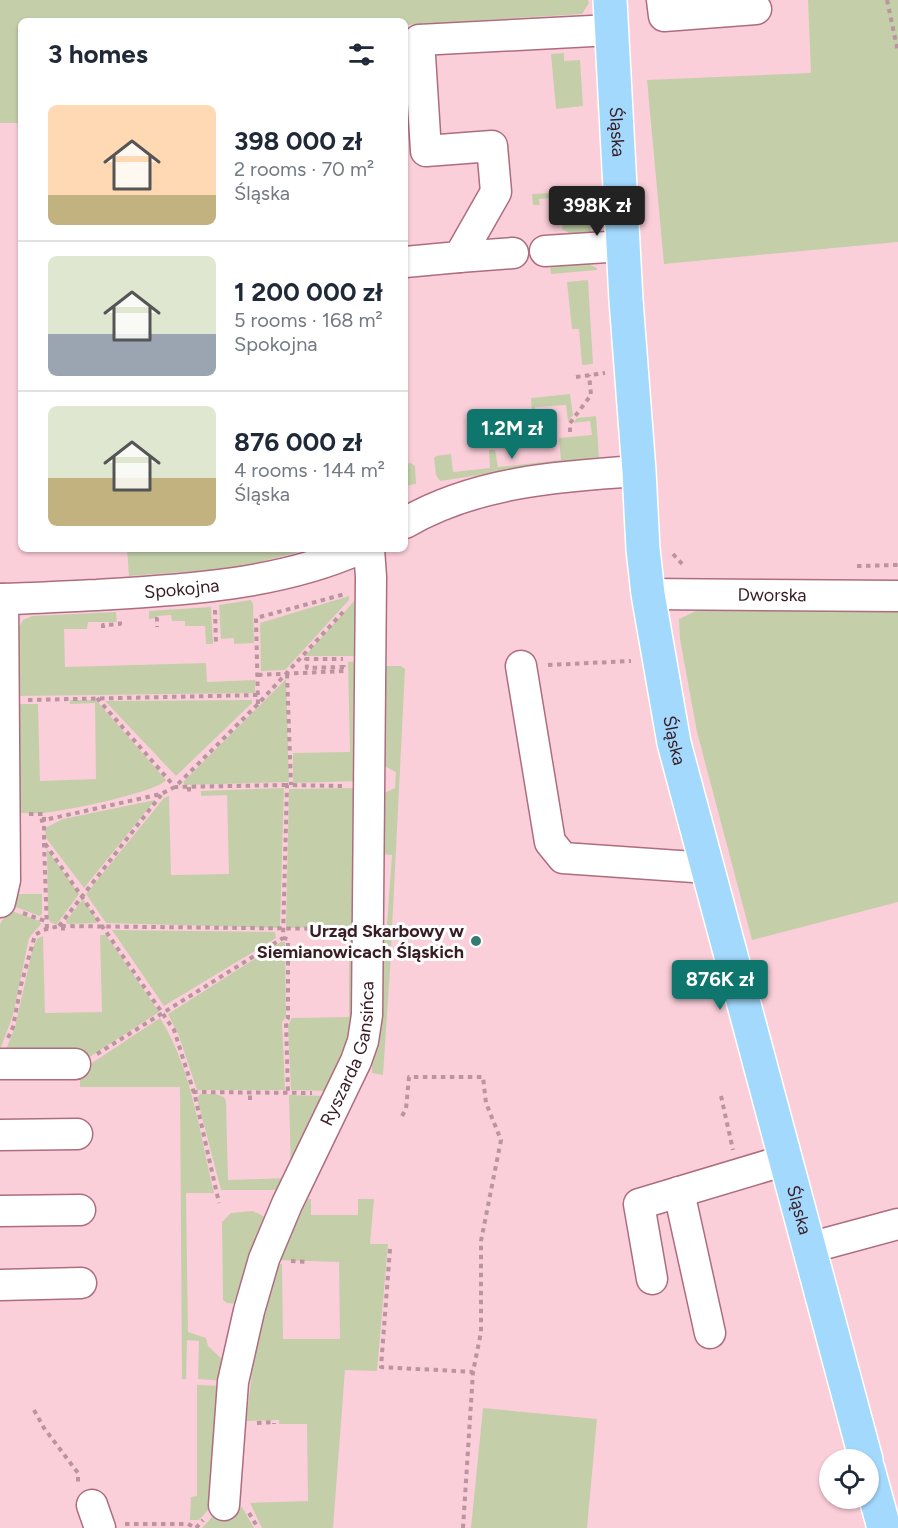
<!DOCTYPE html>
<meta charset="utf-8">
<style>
body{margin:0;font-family:Figtree,sans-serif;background:#f6f6f7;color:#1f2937;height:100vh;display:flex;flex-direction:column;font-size:22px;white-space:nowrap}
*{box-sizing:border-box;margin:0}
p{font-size:20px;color:#747a83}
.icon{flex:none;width:33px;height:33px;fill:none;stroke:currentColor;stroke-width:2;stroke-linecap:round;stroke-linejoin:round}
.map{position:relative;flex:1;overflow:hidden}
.panel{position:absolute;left:18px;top:18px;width:390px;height:534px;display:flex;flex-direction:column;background:#fff;border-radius:9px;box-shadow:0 2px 4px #0004}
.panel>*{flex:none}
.buttons{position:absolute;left:819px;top:1449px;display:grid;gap:12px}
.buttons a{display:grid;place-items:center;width:60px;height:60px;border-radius:50%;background:#fff;box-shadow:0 2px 4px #0004;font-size:30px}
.price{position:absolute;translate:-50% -51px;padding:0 14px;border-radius:6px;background:#0f766e;color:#fff;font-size:20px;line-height:39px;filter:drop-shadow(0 2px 3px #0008)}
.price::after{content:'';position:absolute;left:50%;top:36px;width:18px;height:14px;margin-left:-9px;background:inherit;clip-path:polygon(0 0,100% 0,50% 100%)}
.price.on{background:#222;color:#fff}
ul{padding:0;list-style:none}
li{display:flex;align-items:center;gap:18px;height:150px;padding:0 30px}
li+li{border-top:2px solid #e0e1e3}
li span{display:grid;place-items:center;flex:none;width:168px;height:120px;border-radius:9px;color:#555}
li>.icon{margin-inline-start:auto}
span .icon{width:72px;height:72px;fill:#fffc;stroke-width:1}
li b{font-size:26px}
h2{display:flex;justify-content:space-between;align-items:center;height:72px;padding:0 30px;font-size:26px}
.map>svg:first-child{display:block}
.green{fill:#c4cfaa}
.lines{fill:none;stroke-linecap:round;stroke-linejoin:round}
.minor-casing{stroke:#ad6d7f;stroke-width:33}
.major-casing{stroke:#fff;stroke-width:36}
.path{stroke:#ba949e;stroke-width:4;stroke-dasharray:4.5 4.5;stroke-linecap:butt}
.minor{stroke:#fff;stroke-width:30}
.major{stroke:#a4d9fe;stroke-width:33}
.poi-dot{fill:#367b6f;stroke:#fdfdfd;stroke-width:2}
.labels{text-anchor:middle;stroke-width:6;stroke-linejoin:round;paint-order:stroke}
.street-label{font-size:18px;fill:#381d25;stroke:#fdfdfd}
.poi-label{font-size:18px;font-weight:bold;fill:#381d25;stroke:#fdfdfd;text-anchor:end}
</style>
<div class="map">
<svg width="898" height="1528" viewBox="0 0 898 1528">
<rect width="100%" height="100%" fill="#fbcfda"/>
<!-- green -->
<g class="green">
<polygon points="0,0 588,0 589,3 582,14 405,25 405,21 21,21 21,123 0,123"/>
<polygon points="808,0 898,0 898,242 664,264 647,80 811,73"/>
<polygon points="564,53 564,61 580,60 583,106 556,109 551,54"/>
<polygon points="588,191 591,233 574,236 562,229 563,223 582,221 579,195 539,199 540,205 533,205 532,194"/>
<polygon points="577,259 597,268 597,270 551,274 550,263"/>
<polygon points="588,280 593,364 582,365 579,329 572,329 567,282"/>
<polygon points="570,394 573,415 568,421 566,405 535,407 536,426 480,432 479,421 532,416 531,398"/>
<polygon points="596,416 599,457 440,481 436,475 434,458 436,456 451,454 453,472 490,468 489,450 495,450 498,467 561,460 559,438 592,435 590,421 573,423 577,418"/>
<polygon points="411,463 415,466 416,484 405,486 405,464"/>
<polygon points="127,549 309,549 237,568 129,576"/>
<polygon points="349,596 349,600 285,670 261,671 260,623"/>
<polygon points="356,599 361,656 305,656"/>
<polygon points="251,600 253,604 254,643 234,644 234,638 221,639 219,605"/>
<polygon points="211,607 213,644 206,644 205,626 185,626 185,621 172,621 171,615 157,616 157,618 149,619 149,611"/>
<polygon points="702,608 898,610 898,902 752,940 697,732 680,639 679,619"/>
<polygon points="116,612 117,622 88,622 87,629 64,629 65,667 206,663 207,682 255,680 255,693 18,696 18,629 23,620 32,616"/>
<polygon points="361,661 359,781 293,783 293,753 350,752 348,662"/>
<polygon points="382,666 401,666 405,669 390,970 383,1075 372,1073 372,1064 376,937 386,937 392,855 378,854 378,796 395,788 396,772 380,764"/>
<polygon points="286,679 289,782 185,785 183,782"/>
<path d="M 70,700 L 96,700 L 166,780 C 157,792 70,810 50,812 C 40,814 28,813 18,813 L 18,704 L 38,704 L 40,781 L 96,779 L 95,703 L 70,704 Z"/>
<polygon points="252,700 252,703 176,776 105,701"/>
<polygon points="284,788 280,928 106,923 86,894 164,798 169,796 171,875 229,874 227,795 201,796 201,791"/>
<polygon points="357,788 355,926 286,928 289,789"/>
<polygon points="155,800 84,888 46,838 45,828 63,819"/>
<path d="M 47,849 L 79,894 L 57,924 C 51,924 49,922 48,915 Z"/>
<polygon points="14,894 42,894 42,914 40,916 10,905"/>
<polygon points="83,899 97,920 96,923 67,924 66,921"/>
<polygon points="9,910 40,921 41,924 29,938 13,1015 0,1050 0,924"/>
<polygon points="112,930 275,932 276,938 164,1006"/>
<polygon points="100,935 106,935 159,1012 85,1060 3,1057 15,1027 33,947 38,938 43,936 45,1013 102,1012"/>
<polygon points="349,939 355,939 353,1038 331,1091 291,1090 288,1025 292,1018 349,1017"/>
<polygon points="281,942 285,942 286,1017 282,1022 285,1090 197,1090 179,1036 168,1014"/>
<path d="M 160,1018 C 192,1069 200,1135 214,1193 L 186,1193 L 188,1332 L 206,1338 L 208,1346 L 223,1360 L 225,1381 L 198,1379 L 199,1341 L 187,1340 L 186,1379 L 182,1379 L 180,1087 L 80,1087 L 80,1071 Z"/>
<polygon points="200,1094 216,1094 224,1097 226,1101 228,1180 288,1178 280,1190 221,1190 197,1098"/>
<polygon points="289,1095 328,1096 291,1174"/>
<polygon points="308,1199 311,1199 311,1215 358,1215 358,1199 374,1199 370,1244 388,1244 377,1371 345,1370 333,1528 262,1528 250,1503 308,1501 307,1424 279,1424 279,1420 246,1421 256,1342 276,1264 282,1264 283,1339 340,1339 339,1262 278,1260"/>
<polygon points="253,1211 267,1218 237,1304 227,1303 223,1300 222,1222 231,1213"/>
<polygon points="197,1385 225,1386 209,1509 199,1520 190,1520 191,1497 197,1496"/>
<polygon points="483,1408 597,1419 587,1528 471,1528"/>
<polygon points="242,1507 254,1528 202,1528 212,1517"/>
</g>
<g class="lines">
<!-- minor casing -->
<g class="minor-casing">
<g id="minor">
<polyline points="662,0 664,16 756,9"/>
<polyline points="545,251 623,246"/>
<polyline points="459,257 513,253"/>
<polyline points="405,262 459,257 496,192 492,146 426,151 419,40 611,30"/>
<path d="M 405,523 C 475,482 559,476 639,471"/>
<path id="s1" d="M 648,594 L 898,596"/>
<path id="s2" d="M 0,599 C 32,599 65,596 97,595 C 184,590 278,585 359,549"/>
<polyline points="521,666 550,842 563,858 708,868"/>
<polyline points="0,902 5,880 3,599"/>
<polyline points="0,1064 75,1064"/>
<polyline points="0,1135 77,1134"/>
<polyline points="679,1192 710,1333"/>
<polyline points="0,1211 80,1210"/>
<polyline points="809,1248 898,1224"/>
<polyline points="652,1279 639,1204 786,1160"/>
<polyline points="0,1285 81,1283"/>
<polyline points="92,1505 100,1528"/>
<path id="s3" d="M 224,1505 L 233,1382 L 249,1311 L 264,1259 L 287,1204 L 356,1061 L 363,1041 L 367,1015 L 371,577 L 369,549"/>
</g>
</g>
<!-- major casing -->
<g class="major-casing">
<g id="major">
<path id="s4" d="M 610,0 L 626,300 L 639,471 L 643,549 L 648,594 L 674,743 L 866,1460"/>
<polyline points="868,1469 884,1528"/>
</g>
</g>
<!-- path -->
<g class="path">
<polyline points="887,0 898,52"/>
<polyline points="576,377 605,373"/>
<polyline points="570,432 570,423 591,395 589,375"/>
<polyline points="673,554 684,566"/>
<polyline points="857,566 898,565"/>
<polyline points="215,610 216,644"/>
<polyline points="155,619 157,619 157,627"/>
<polyline points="103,628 103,625 120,624 120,619"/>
<polyline points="548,665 631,661"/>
<polyline points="287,674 291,785"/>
<polyline points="258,675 344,671 344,667 307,668 306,659 343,659"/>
<polyline points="97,698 175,787 287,785"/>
<polyline points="28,700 258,695"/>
<polyline points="258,704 256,618 345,594"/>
<polyline points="189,787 189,796"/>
<polyline points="29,814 44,814 44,842 174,1030 195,1096 219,1203"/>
<polyline points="40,821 161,794 175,787 258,704 343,612"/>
<polyline points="44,843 47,930"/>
<polyline points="23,913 45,921"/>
<polyline points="59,926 161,795"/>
<polyline points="63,926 63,935"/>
<polyline points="283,938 288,939 288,1018 286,1022 288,1093"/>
<polyline points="314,939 314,929"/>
<polyline points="8,1038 13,1027 21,985 35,935 43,930 59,926 341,929"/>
<polyline points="97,1054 283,938 287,785 342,786"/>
<polyline points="193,1092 312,1093"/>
<polyline points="721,1096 733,1150"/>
<polyline points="250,1100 250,1092"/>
<polyline points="390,1249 381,1367 473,1372 481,1332 481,1241 501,1140 486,1103 483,1077 409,1077 406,1109 402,1116"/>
<polyline points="291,1261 309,1262"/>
<polyline points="34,1410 44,1428 78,1473 78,1482"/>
<polyline points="257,1423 274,1422 274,1424"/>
<polyline points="249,1513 258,1528"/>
<polyline points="125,1524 188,1524 196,1528 203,1520"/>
<polyline points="463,1528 473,1372"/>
</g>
<!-- minor -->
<use href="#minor" class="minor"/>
<!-- major -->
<use href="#major" class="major"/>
</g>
<!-- markers -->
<circle class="poi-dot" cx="476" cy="941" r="6"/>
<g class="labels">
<!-- street labels -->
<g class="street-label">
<text dy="6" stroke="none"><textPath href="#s4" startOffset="132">Śląska</textPath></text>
<text dy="6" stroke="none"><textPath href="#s2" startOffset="182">Spokojna</textPath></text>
<text dy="6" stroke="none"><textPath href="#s1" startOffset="124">Dworska</textPath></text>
<text dy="6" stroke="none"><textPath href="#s4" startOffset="744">Śląska</textPath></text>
<text dy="6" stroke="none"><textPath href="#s3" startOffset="474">Ryszarda Gansińca</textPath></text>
<text dy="6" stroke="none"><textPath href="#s4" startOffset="1230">Śląska</textPath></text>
</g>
<!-- poi labels -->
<g class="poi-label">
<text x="464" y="937">Urząd Skarbowy w<tspan x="464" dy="21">Siemianowicach Śląskich</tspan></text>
</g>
</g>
</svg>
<div class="buttons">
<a><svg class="icon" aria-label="locate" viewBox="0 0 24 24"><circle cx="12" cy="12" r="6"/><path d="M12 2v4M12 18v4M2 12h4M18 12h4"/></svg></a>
</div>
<b class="price on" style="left:597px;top:237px">398K zł</b>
<b class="price" style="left:512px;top:460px">1.2M zł</b>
<b class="price" style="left:720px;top:1011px">876K zł</b>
<section class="panel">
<h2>3 homes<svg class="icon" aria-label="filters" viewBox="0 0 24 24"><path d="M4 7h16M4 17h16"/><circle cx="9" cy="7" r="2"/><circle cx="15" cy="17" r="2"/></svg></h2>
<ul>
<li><span style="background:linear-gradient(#ffd9b3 75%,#c2b280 0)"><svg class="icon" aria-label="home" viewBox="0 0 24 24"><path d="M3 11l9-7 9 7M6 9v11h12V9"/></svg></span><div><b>398 000 zł</b><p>2 rooms · 70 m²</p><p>Śląska</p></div></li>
<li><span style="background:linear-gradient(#dfe7d0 65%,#9aa5b1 0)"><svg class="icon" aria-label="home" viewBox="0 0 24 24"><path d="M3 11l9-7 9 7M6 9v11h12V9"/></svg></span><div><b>1 200 000 zł</b><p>5 rooms · 168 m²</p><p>Spokojna</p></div></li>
<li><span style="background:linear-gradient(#dfe7d0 60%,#c2b280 0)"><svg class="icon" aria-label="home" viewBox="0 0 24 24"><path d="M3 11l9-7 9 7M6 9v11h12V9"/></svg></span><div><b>876 000 zł</b><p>4 rooms · 144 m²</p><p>Śląska</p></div></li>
</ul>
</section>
</div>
